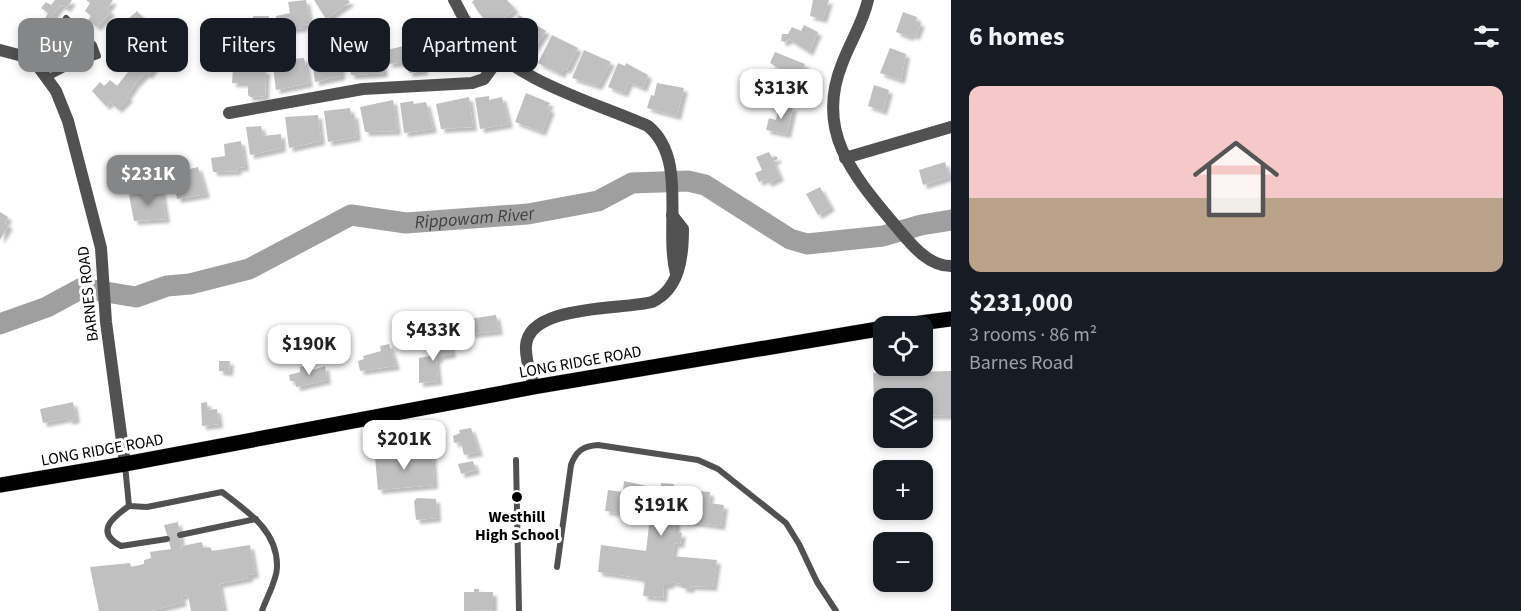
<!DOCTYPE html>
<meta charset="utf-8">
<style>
body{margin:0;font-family:"Source Sans 3",sans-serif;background:#242831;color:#f1f3f6;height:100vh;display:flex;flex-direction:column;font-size:22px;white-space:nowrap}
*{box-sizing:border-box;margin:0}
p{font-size:20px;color:#9ea1a6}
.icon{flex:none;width:33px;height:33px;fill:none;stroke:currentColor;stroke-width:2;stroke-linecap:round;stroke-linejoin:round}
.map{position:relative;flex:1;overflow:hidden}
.sheet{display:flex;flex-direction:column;background:#171b24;width:570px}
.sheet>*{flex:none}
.top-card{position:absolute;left:18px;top:18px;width:570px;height:54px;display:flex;gap:12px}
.tools{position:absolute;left:873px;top:316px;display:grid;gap:12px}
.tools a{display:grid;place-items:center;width:60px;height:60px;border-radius:12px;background:#171b24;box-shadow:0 3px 9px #0003;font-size:30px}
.price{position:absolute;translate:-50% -51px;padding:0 14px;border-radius:12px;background:#fff;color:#222;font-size:20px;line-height:39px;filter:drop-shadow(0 2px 3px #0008)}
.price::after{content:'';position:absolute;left:50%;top:36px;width:18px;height:14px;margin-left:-9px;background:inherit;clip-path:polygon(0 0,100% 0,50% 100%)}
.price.active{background:#858687;color:#fff}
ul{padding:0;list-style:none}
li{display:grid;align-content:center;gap:12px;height:318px;padding:0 18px}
li span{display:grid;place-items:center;height:186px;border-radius:12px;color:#555}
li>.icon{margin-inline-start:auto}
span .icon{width:108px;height:108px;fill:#fffc;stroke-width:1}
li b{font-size:26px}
h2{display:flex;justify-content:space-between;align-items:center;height:72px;padding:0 18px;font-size:26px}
.chip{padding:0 21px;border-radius:12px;background:#171b24;box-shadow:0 3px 9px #0003;font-size:21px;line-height:54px}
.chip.active{background:#858687;color:#fff}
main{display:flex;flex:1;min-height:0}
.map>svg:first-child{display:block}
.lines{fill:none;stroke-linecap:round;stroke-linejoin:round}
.river{stroke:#9f9f9f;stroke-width:21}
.building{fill:#c0c0c0;filter:url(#shadow)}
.primary-casing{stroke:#dbdbdb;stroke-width:16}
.lane{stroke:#515151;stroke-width:6}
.street{stroke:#515151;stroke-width:12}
.primary{stroke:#000;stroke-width:15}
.poi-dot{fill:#000;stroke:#fff;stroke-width:2}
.labels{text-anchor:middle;stroke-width:6;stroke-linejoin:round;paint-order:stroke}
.street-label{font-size:16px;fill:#000;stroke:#fff}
.poi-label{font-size:16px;font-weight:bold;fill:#000;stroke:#fff}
.water-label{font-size:18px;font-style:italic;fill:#404040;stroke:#fff}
</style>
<main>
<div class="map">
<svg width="951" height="611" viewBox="0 0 951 611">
<defs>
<filter id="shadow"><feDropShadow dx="4" dy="4" stdDeviation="1.5" flood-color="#0004"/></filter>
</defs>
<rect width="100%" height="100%" fill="#fff"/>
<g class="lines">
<!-- river -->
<path class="river" id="s1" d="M 0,324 L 47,307 L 82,288 L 136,297 L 167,286 L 190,284 L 249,269 L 351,215 L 406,223 L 528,214 L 598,201 L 632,183 L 688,181 L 705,185 L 790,239 L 807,244 L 883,236 L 921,225 L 951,220"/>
</g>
<!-- building -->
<g class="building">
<polygon points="55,0 72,0 67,8 61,5 52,16 70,30 62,45 53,37 45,47 34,38 48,13 41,8 46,2 51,5"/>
<polygon points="86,0 113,0 107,9 111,12 97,27 88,20 91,16 85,11 90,3"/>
<polygon points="306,0 310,24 303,25 303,28 278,30 276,16 290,13 288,2"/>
<polygon points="314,0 348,0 350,2 326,19"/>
<polygon points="474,0 507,0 515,9 492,28 479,13 472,2"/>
<polygon points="813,0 829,0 823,19 810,16"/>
<polygon points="137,11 146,21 144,24 155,34 153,36 164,47 162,49 166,53 148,75 146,73 136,83 127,96 129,98 118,109 110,102 106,106 92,91 100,82 104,86 110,80 117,86 135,63 132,59 145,44 134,34 126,43 116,30"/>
<polygon points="903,12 917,17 916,21 921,23 916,36 911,34 910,37 896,32"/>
<polygon points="519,15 546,31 529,55 503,35"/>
<polygon points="253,16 269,16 268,45 235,41 235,26 253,27"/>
<polygon points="804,25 818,32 809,52 789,39 785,42 781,41 782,34 788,34 792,27 801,31"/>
<polygon points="552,35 578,48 567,70 564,68 561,74 538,63"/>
<polygon points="420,42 424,71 409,73 407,62 389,64 387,50"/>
<polygon points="379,43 384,73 351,75 348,50"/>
<polygon points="890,48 906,54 901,80 880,73"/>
<polygon points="331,49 340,49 341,76 315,82 311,52"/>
<polygon points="584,50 611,62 598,86 572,78"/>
<polygon points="775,52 805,64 794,90 777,84 782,70 770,63"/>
<polygon points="292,57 292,59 304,58 309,83 276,90 272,60"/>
<polygon points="618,63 625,66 626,63 648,75 643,88 629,82 624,93 608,87"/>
<polygon points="245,66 266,70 265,96 250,97 248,95 248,83 232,83 233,68 245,69"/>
<polygon points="657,83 684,88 677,116 647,108 651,95 654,96"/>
<polygon points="874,85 889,90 883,111 868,106"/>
<polygon points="526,93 550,103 547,108 551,109 542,132 515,122"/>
<polygon points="489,96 489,100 502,97 509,124 480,129 475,98"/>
<polygon points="469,97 473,127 441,129 436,104"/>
<polygon points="393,100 397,131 365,132 360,107"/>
<polygon points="413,101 414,104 426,102 433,129 404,133 400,103"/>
<polygon points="779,105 793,107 787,134 766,130 769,118 776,120"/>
<polygon points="350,108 351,115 354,114 357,137 328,142 324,111"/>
<polygon points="318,115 321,141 289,148 285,117"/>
<polygon points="261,126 263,136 281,134 282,148 250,155 246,127"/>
<polygon points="241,141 245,167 237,168 238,171 213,172 211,158 225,156 224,144"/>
<polygon points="769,152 772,158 776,156 778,159 773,161 780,177 768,183 766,179 759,182 755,173 762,170 756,157"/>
<polygon points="945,162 949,177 923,185 919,170"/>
<polygon points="185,167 186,170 198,167 206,194 177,199 172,169"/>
<polygon points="820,187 831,207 818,215 806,194"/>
<polygon points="161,188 166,219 134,221 129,195"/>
<polygon points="0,212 8,217 5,223 9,225 0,240"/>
<polygon points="496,315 499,331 471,334 468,319"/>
<polygon points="450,341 452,354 439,356 439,359 436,359 438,381 419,383 419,358 430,356 429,348 437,348 436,343"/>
<polygon points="389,344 396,366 360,371 358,361 364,359 363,356 381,351 380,346"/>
<polygon points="219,361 230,361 229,372 219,371"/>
<polygon points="309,366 310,371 325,366 327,380 296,387 295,381 290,381 289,375 300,372 300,367"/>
<polygon points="951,371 951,416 922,415 922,399 884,399 884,424 875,425 873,373"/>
<polygon points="73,402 76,419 69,421 68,418 43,423 40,409"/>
<polygon points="207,402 208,410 217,409 219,424 202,426 201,403"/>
<polygon points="471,428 479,452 464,455 461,442 454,443 453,436 460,433 459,430"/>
<polygon points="432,454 434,485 378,490 375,457"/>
<polygon points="473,461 476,470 461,474 458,464"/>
<polygon points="624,481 652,487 661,487 661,483 674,484 673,489 710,492 709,503 724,505 721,526 676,520 676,533 682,533 680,544 675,543 672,556 717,560 713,587 691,586 690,589 682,588 682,584 670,582 670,585 664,585 663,598 643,596 645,582 640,581 640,578 598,572 601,545 646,551 650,517 605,511 608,490 623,492"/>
<polygon points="417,498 436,499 437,518 416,520 414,501"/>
<polygon points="178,522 182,552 182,546 202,542 203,548 210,547 212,551 250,545 255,574 249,575 249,578 219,584 224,611 191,611 188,595 181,596 183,602 151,611 99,611 90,567 130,563 131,567 144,564 144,560 151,558 150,552 171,549 164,525"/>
<polygon points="474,589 479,589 479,592 493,592 493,610 464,611 464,592 474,592"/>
</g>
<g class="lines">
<!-- primary casing -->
<g class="primary-casing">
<g id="primary">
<polyline points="890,327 951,319"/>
<polyline points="0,485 125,464 534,387 884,328"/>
</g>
</g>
<!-- lane -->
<g class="lane">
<polyline points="47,78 70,66 98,56 94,45 66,18"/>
<polyline points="516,460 519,611"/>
<path d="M 125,465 L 129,506 L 147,507 L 222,492 C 248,512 278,531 277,567 C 277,581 266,598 262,611"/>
<path d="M 129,506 C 113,517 94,532 121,546 L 167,539"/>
<polyline points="180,535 256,519"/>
<path d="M 557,567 L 571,465 C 576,451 583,446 598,445 L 698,460 L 718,469 L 786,523 L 799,544 L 817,582 L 836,611"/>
</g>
<!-- street -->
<g class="street">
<path d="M 454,0 C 460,10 465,23 473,32 C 518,82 588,100 648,126 C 688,159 664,227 676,274"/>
<path d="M 868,0 C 863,23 850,42 842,64 C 815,131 853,175 894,224 C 909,241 926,266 951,266"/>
<polyline points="0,50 30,58 37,65 56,91 68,121 101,248 106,322 125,464"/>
<polyline points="229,113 363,89 472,83 484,79 500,57"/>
<polyline points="845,158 951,127"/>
<path d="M 534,387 C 531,374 525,360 526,346 C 528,304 622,310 652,302 C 680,289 683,256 683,229 L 672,215"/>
</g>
<!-- primary -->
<use href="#primary" class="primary"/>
</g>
<!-- markers -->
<circle class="poi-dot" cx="517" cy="497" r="6"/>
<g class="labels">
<!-- street labels -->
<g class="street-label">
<text transform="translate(87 294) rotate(-96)" y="6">BARNES ROAD</text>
<text transform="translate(580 361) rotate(-10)" y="6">LONG RIDGE ROAD</text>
<text transform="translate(102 449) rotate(-10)" y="6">LONG RIDGE ROAD</text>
</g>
<!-- poi labels -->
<g class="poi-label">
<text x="517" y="522">Westhill<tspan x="517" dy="18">High School</tspan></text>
</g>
<!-- water labels -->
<g class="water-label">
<text dy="6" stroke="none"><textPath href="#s1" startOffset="501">Rippowam River</textPath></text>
</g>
</g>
</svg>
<div class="tools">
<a><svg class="icon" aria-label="locate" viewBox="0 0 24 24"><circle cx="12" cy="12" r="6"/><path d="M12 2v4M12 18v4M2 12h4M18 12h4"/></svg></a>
<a><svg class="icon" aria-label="layers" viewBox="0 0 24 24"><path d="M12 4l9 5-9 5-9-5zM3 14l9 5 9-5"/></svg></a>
<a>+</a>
<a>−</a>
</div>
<b class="price" style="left:781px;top:120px">$313K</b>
<b class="price active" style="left:148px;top:206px">$231K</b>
<b class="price" style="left:433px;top:362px">$433K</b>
<b class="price" style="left:309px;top:376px">$190K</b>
<b class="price" style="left:404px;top:471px">$201K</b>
<b class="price" style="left:661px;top:537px">$191K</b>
<div class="top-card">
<a class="chip active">Buy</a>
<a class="chip">Rent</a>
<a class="chip">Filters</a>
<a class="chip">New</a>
<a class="chip">Apartment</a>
</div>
</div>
<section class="sheet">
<h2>6 homes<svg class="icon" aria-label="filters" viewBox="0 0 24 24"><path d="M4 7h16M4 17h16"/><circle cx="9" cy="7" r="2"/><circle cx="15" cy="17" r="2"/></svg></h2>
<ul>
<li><span style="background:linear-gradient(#f6c9c9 60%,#b9a48a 0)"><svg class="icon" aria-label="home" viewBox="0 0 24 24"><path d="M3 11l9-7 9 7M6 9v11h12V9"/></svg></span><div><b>$231,000</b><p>3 rooms · 86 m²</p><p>Barnes Road</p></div></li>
</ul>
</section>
</main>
